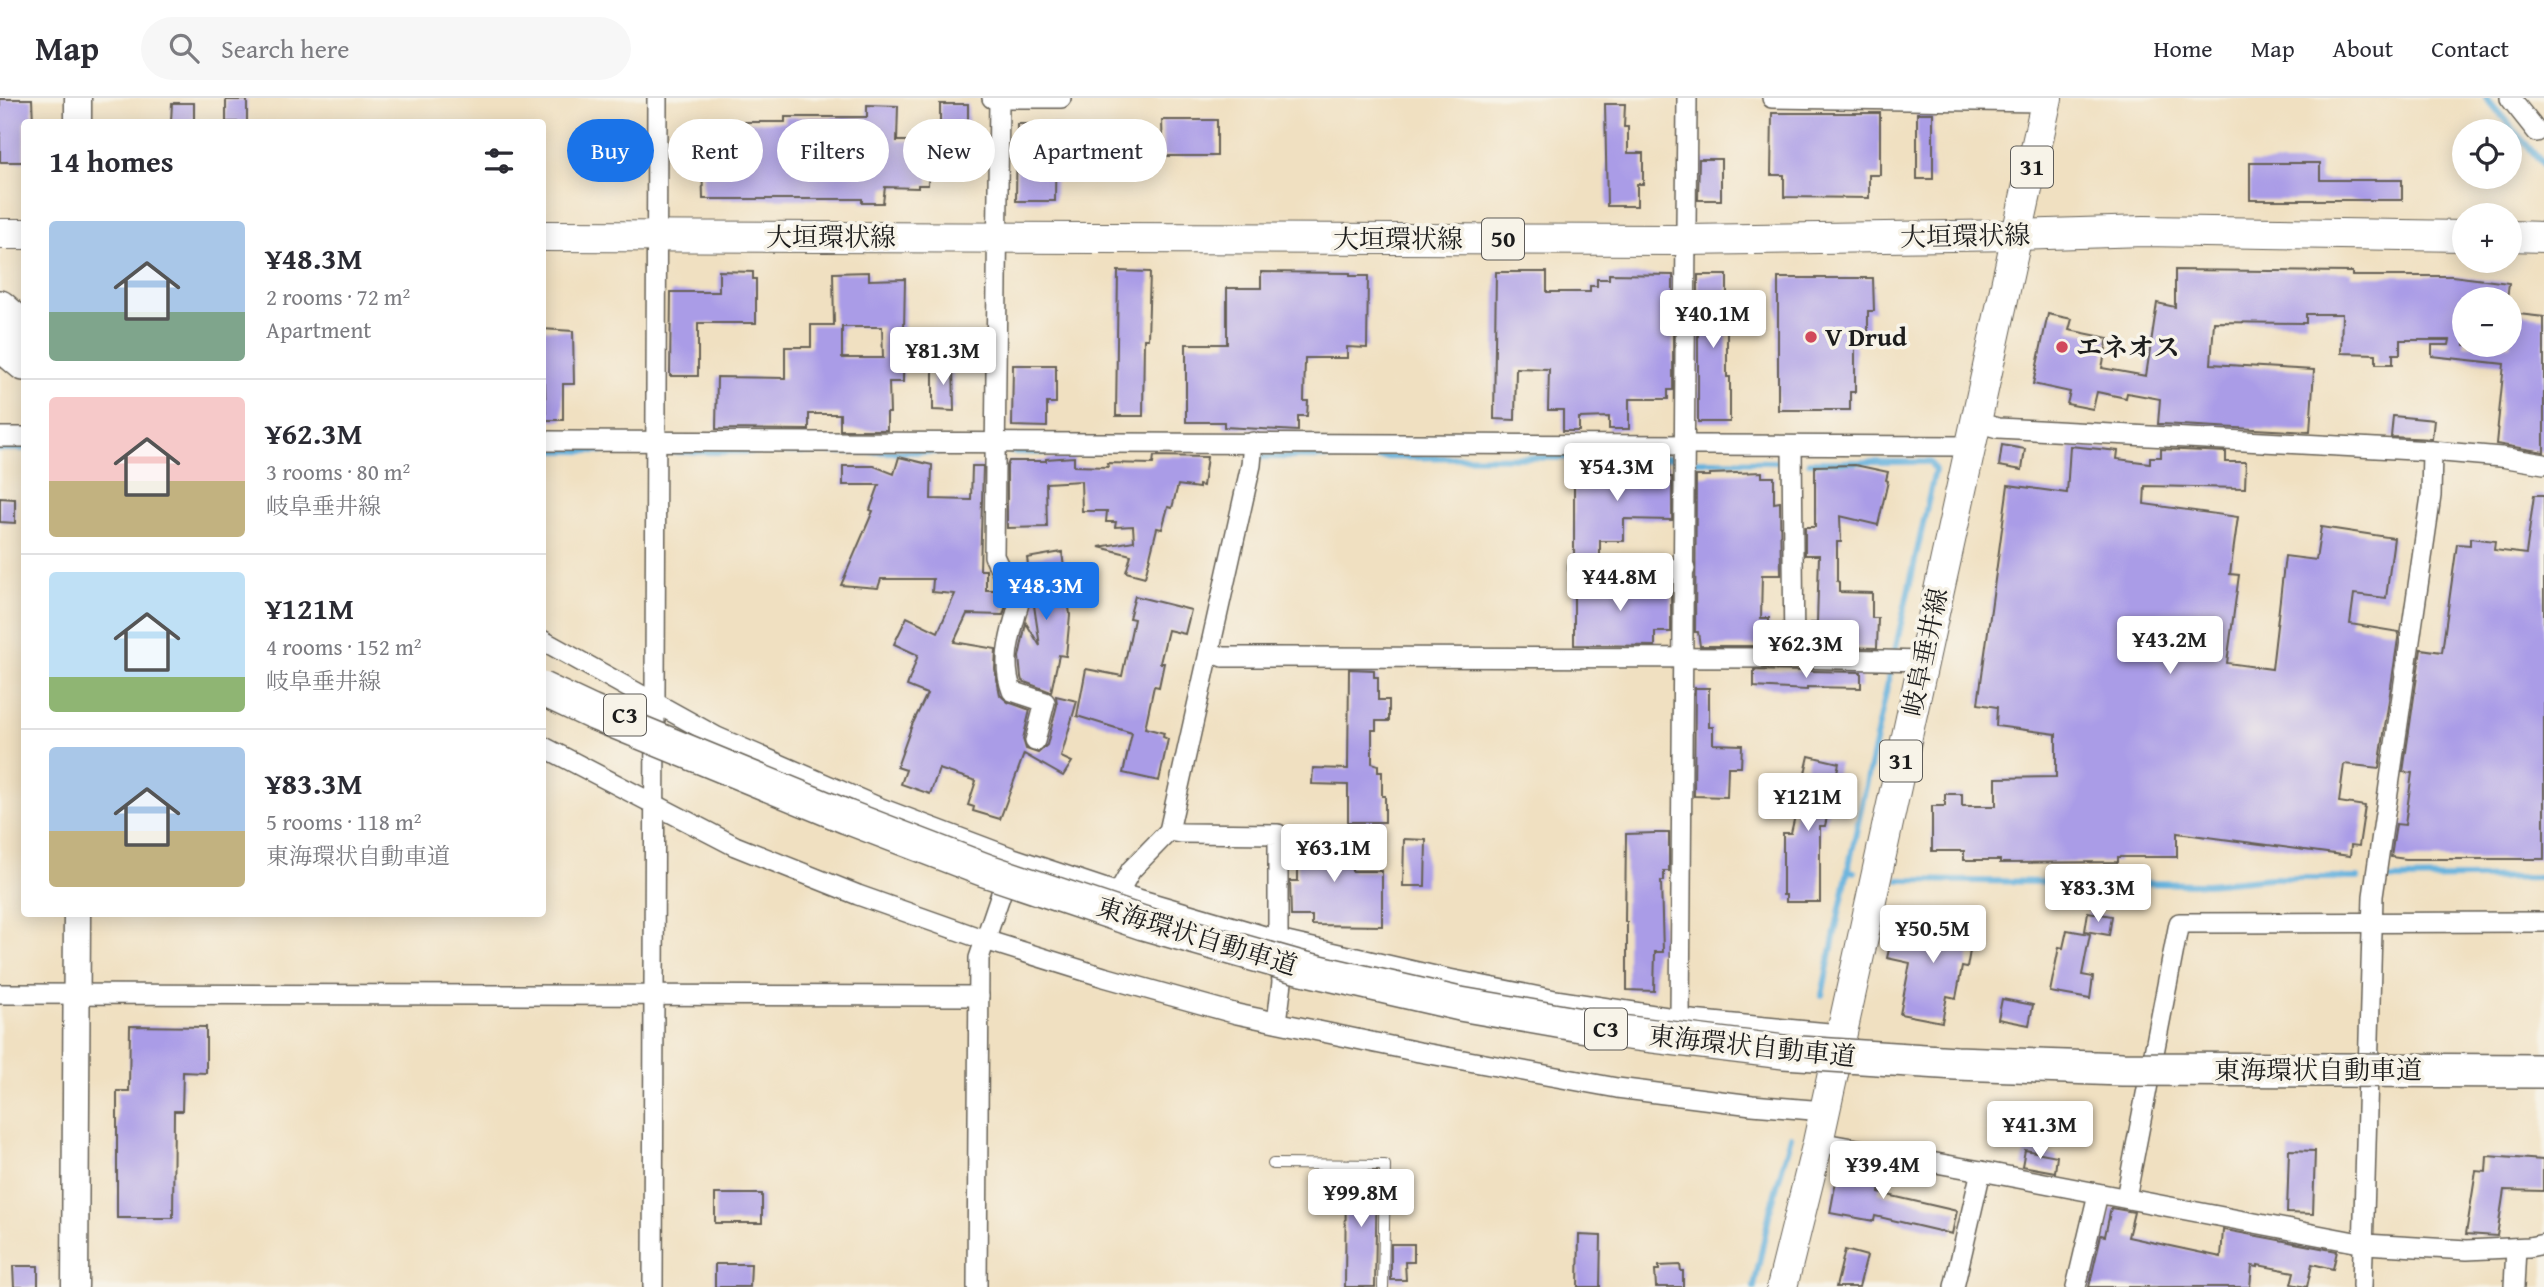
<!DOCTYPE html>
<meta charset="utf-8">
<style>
body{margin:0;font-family:"Gentium Book Plus","Noto Serif JP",serif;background:#f7f7f7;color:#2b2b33;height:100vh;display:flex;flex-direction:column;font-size:26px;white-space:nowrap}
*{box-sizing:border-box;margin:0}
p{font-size:23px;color:#7c7c81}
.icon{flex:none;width:38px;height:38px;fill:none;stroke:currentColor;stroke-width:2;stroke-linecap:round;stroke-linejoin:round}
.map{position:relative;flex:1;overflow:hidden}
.side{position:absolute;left:21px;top:21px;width:525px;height:798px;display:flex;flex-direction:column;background:#fff;border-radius:7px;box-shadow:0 4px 18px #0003}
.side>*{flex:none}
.top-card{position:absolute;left:567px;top:21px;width:665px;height:63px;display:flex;gap:14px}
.buttons{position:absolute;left:2452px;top:21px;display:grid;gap:14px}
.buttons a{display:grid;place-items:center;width:70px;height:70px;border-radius:50%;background:#fff;box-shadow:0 4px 18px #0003;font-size:35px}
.price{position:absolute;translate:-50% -60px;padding:0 16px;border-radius:7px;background:#fff;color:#222;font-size:23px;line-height:46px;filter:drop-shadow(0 2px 4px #0008)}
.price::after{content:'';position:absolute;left:50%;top:42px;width:21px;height:16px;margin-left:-10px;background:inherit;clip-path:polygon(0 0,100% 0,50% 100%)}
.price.active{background:#1a73e8;color:#fff}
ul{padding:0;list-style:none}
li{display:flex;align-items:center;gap:21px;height:175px;padding:0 28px}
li+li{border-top:2px solid #e1e1e2}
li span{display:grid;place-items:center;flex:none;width:196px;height:140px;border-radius:7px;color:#555}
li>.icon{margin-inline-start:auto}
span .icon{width:84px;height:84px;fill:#fffc;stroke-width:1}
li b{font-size:30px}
h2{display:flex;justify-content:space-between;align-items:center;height:84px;padding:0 28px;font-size:30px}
.tag{padding:0 24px;border-radius:32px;background:#fff;box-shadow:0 4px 18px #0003;font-size:24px;line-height:63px}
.tag.active{background:#1a73e8;color:#fff}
header{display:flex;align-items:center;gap:42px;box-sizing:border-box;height:98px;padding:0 35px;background:#fff;border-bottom:2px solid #e1e1e2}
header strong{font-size:33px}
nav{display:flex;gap:38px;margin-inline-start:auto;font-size:24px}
.search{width:490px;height:63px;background:#f7f7f7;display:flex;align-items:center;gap:18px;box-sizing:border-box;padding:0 24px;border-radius:38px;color:#7c7c81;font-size:26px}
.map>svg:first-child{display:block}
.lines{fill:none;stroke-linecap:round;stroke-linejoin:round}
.stream{stroke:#64b1dd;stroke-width:6}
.building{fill:#aa9ce7;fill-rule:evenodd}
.lane-casing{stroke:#666156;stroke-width:12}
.street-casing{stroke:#666156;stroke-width:22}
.secondary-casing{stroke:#666156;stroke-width:29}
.primary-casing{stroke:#666156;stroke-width:32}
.highway-casing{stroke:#666156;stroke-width:36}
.lane{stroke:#fff;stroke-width:10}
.street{stroke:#fff;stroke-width:19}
.secondary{stroke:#fff;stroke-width:26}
.primary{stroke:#fff;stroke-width:30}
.highway{stroke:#fff;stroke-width:33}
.highway-bridge-casing{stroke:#666156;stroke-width:36;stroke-linecap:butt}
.highway-bridge{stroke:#fff;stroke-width:33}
.poi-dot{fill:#d1495b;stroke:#f7f3e8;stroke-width:2.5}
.labels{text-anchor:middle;stroke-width:7;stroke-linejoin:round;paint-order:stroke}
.shield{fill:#f7f3e8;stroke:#5e5c59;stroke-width:2}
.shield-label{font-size:24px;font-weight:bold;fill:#1c1c1c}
.street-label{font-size:26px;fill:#1c1c1c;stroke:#f7f3e8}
.poi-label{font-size:26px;font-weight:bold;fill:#1c1c1c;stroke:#f7f3e8;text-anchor:start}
</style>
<header>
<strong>Map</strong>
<div class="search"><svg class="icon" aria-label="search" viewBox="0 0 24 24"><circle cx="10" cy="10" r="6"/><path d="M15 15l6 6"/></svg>Search here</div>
<nav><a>Home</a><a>Map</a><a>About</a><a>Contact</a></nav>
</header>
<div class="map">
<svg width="2544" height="1189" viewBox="0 0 2544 1189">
<rect width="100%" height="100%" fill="#f7f3e8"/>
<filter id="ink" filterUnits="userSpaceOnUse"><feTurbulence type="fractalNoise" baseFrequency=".0143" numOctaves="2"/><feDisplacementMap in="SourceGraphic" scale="14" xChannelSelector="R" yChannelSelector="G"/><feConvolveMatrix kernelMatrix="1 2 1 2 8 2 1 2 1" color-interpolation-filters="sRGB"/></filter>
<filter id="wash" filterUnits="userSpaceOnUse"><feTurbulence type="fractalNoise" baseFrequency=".00686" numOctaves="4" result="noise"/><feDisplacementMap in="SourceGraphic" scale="28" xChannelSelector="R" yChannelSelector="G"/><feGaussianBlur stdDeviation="1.57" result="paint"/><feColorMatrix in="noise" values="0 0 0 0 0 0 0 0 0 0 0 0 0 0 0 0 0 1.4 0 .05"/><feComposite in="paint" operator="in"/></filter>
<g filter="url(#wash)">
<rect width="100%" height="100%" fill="#f0e0c1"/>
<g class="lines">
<!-- stream -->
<g class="stream">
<polyline points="2486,0 2544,67"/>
<polyline points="0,351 24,351"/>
<polyline points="542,353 648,353"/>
<polyline points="664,354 979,354"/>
<polyline points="1012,354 1091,355"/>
<polyline points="1261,359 1677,360"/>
<polyline points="1695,363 1776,364"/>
<polyline points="1809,364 1930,364 1935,372 1895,553"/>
<polyline points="1848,772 1891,570"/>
<polyline points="2391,781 2544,779"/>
<polyline points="1899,782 2207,786 2270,780 2358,780"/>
<polyline points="1822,897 1848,772 1854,774"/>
<polyline points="1754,1189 1770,1113 1791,1038"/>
</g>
</g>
<g id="blocks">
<!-- building -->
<g class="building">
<polygon points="0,1 32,1 33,24 24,24 24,64 0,64"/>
<rect x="226" y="2" width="21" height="22"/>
<polygon points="172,5 194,5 194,24 171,24"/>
<rect x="940" y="6" width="28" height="44"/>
<polygon points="1605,6 1625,6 1624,29 1628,29 1628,55 1643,55 1643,86 1637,86 1637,108 1607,108"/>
<polygon points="867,7 898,8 897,43 930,43 928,87 918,87 918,90 885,89 883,105 862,105 862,101 703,101 702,58 743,58 743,24 785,24 785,19 867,19"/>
<polygon points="1772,15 1880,15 1880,77 1869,77 1869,100 1784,99 1784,77 1771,77"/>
<rect x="1917" y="15" width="16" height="66"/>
<polygon points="1162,22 1217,22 1217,58 1163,58"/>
<polygon points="1017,26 1056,26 1055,103 1016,103"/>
<polygon points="1699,61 1721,61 1721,102 1698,102"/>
<polygon points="2250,65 2320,65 2320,82 2402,82 2402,102 2250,102"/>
<polygon points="2175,172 2352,174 2352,178 2452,178 2509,185 2507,201 2464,201 2464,247 2510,247 2510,215 2544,219 2544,354 2496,346 2504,266 2432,258 2432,247 2449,247 2450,242 2400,242 2400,256 2393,256 2393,266 2376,266 2376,256 2341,255 2342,216 2306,216 2306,225 2214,224 2211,266 2314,272 2310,334 2162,326 2158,326 2160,301 2127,295 2126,300 2097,294 2093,311 2067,306 2070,294 2033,286 2048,216 2072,221 2069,232 2108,240 2102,270 2146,278 2157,205 2175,209"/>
<polygon points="719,173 753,174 753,181 756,181 756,225 698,225 698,278 670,278 671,194 719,194"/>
<polygon points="1118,173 1150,174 1148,241 1144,241 1143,318 1116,318"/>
<path d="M 869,174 L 869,182 L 905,181 L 903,284 L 889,284 L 890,315 L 887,315 L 887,332 L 840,332 L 840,316 L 809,316 L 809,332 L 716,331 L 717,279 L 785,280 L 785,249 L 811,249 L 811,227 L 834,227 L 833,175 ZM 842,229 L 882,229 L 883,260 L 842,260 Z"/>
<polygon points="1261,174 1350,175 1350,178 1368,178 1367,250 1347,249 1347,260 1305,260 1304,303 1308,303 1307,318 1298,318 1298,333 1224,329 1224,324 1186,324 1186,246 1227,246 1227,190 1261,190"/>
<polygon points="1496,174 1547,174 1547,194 1590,194 1590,188 1597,188 1597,181 1609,181 1609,176 1673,177 1673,292 1668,292 1668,301 1629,301 1629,331 1609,331 1609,319 1579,320 1579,333 1563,333 1563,312 1548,312 1549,271 1516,270 1515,322 1494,321"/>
<polygon points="1698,177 1727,177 1727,279 1730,279 1730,324 1698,324"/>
<polygon points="1778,180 1873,180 1874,213 1868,213 1868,245 1855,245 1855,294 1850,294 1850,312 1778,312"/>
<polygon points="542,231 573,233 574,286 563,286 563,322 546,322 545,286 542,286"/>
<polygon points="933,266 953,266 954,313 933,312"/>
<polygon points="1013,267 1056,267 1056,305 1047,305 1047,329 1012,328"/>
<polygon points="2393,318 2434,322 2432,341 2391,339"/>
<polygon points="2002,347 2025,351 2022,372 1999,368"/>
<polygon points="2070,348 2118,353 2117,361 2150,365 2150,359 2161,359 2161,351 2226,354 2226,364 2246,364 2245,390 2145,388 2144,406 2238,419 2230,476 2239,477 2227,565 2272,571 2285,458 2316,462 2321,429 2394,440 2386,500 2354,496 2350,526 2399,534 2379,670 2344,666 2339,704 2365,708 2359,748 2351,747 2350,758 2177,735 2177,759 2118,759 2118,764 2000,765 2000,762 1964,762 1964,753 1932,753 1932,708 1945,708 1945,696 1962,696 1962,708 1996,708 1996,680 2056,679 2056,636 1996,628 1997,609 1978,606 2008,387 2067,395"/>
<polygon points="1154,358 1207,359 1203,388 1199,387 1199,390 1178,387 1172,410 1168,409 1162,431 1157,430 1145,479 1126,474 1131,457 1099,449 1134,443 1133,428 1115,429 1116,424 1106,424 1107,413 1082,413 1081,383 1046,385 1047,429 1007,430 1007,368 1009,363 1046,363 1046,361 1074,359 1074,368 1108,369 1107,365 1153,366"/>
<polygon points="899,359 932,367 931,401 971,402 972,368 983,368 980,472 986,472 986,492 997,492 1007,504 1003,517 967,516 954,544 996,551 995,571 1000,597 1008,604 1030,612 1023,641 1026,651 1038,655 1047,647 1057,607 1056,598 1077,603 1061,659 1072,664 1063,678 1024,656 1000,721 973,713 974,709 968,707 976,683 939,671 930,696 901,686 906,672 897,669 912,627 927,596 907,588 918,557 894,546 907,519 938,534 955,496 932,494 933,481 881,481 878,490 841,487 873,413 870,412 879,387 843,387 843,368 874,368 894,376"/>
<polygon points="1627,367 1669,367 1669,379 1672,379 1672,422 1624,421 1624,443 1600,443 1600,458 1574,459 1574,370 1627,370"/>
<polygon points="1855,367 1888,374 1886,382 1888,383 1878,427 1840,418 1841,444 1837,444 1837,483 1839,484 1839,494 1872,495 1872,520 1878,520 1877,550 1807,548 1806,532 1811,532 1811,525 1817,525 1819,457 1805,457 1805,429 1815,429 1815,368"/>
<polygon points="1762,374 1762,379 1774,379 1774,405 1780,404 1781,477 1762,477 1761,520 1769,520 1769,548 1700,548 1698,534 1695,534 1696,378 1710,378 1710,376"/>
<polygon points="2534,397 2544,397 2544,761 2406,761 2391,759 2396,726 2405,727 2412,675 2403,674 2421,551 2442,554 2457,446 2470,447 2470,440 2495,443 2494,452 2526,456"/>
<polygon points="0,400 15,401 15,425 0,424"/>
<polygon points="1062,454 1070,517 1066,558 1059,557 1051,594 1022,583 1021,579 1019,559 1026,525 1040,548 1027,460"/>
<polygon points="1574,481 1647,483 1647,492 1671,491 1671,534 1655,534 1655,548 1574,547"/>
<polygon points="1135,498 1191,512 1185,536 1168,532 1160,565 1164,565 1159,589 1154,588 1145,630 1164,635 1163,639 1168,641 1159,683 1123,675 1132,635 1077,618 1086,571 1122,578 1134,521 1129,520"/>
<polygon points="1349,571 1374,572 1374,579 1378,579 1378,602 1389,602 1389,623 1376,623 1376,632 1372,632 1372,665 1378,667 1378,674 1382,674 1382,698 1385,698 1385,724 1348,724 1348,687 1312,686 1313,670 1348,671"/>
<polygon points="1754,572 1861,574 1861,590 1807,589 1807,592 1754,589"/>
<polygon points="1695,590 1709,590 1709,629 1713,629 1713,646 1742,647 1741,669 1728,669 1727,699 1694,698"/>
<polygon points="1809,658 1839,665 1825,728 1820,728 1820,804 1786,804 1786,797 1783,797 1783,735 1791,735"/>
<polygon points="1298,734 1350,734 1349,769 1352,769 1352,773 1382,773 1382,828 1312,827 1312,818 1291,818 1290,783 1298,783"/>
<polygon points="1656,735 1669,735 1669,773 1664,773 1664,783 1661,783 1663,854 1655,854 1654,893 1627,892 1627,824 1625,824 1626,736"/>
<polygon points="1404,741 1426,742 1425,788 1403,788"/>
<polygon points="2088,814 2112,818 2109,837 2085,833"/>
<polygon points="1937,817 1975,824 1967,870 1962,869 1956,900 1947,898 1942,924 1900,916 1910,865 1887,860 1894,830 1931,838"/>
<polygon points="2067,832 2090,836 2082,877 2093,879 2090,901 2050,894 2059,849 2063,850"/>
<polygon points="2002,901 2033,907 2029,927 1998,921"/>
<polygon points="130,928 206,929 206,975 183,974 182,1013 174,1013 173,1120 117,1120 117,993 129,993"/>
<polygon points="2025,1052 2057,1058 2055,1074 2022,1068"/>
<polygon points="2289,1052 2315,1053 2313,1116 2287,1115"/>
<polygon points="2487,1058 2543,1062 2543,1093 2504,1092 2497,1138 2466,1136 2476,1073 2486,1074"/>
<polygon points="1845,1061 1883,1068 1879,1095 1957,1113 1952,1136 1875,1118 1874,1123 1830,1115 1836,1083 1841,1083"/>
<polygon points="1348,1074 1377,1074 1375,1189 1345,1189 1346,1075"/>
<rect x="715" y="1096" width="47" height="29"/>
<polygon points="2111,1110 2134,1114 2128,1139 2221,1159 2223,1132 2231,1133 2337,1153 2333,1171 2312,1166 2307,1189 2291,1186 2294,1174 2258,1167 2258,1169 2252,1168 2250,1189 2089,1189 2101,1137 2105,1138"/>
<polygon points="1579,1137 1601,1138 1600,1189 1578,1189"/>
<polygon points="1391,1146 1414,1146 1414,1164 1405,1164 1406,1182 1391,1182"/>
<polygon points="1845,1152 1867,1158 1859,1189 1836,1189"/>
<polygon points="715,1166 751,1166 750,1189 715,1189"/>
<polygon points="1680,1167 1681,1173 1683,1173 1683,1189 1656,1189 1655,1172 1659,1172 1659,1168"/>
<polygon points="13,1168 38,1168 38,1189 14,1189"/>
</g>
</g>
</g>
<g filter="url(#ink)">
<use href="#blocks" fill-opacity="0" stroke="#666156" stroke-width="2"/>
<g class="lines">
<!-- lane casing -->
<g class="lane-casing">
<polyline id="lane" points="1273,1066 1385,1067 1383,1189"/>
</g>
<!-- street casing -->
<g class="street-casing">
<g id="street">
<polyline points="992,0 1061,0"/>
<path d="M 999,0 L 994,458 L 1007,485 L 1020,501 C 1012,533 1000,561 1012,593 L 1045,604 L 1035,643"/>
<polyline points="1772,0 2046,4"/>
<polyline points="2510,0 2537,34"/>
<polyline points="1976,324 1998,330 2432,353 2501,359 2544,366"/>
<polyline points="0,339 24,339"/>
<polyline points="542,343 1969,348"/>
<polyline points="1792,348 1794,560"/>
<polyline points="1578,470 1685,471"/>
<polyline points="542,542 717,639 878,709 1013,760 1118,795 1278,842 1444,880 1555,902 1680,921 1840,936"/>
<polyline points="1209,554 1223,559 1794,560 1924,563"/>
<polyline points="542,648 735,748 858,797 985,842 1104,879 1237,916 1419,954 1617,990 1752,1007 1824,1013"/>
<polyline points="1169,733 1181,735 1278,736 1278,842 1282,884 1277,924"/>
<polyline points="1118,795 1131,772 1169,733 1251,367 1253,344"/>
<polyline points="0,896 979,898"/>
<polyline points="1680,921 1687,0"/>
<polyline points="1818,1044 1981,1073 2365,1146 2467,1152 2529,1149 2544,1146"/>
<polyline points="2126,1100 2179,825 2544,824"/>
<polyline points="653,1189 657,0"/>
<polyline points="977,1189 979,860 1009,772"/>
<polyline points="1954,1189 1981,1073"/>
<polyline points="2076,1189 2098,1096"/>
<polyline points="2362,1189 2373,798 2431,398 2432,353"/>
<polyline points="2514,1189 2516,1150"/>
</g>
</g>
<!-- secondary casing -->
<g class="secondary-casing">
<g id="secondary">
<polyline points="78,0 78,24"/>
<polyline points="75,1189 77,816"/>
</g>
</g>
<!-- primary casing -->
<g class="primary-casing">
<g id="primary">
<polyline points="0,136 24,136"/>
<polyline points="542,138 1685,142 2017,137 2144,133 2464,138"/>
<polyline points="2510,138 2544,139"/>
<polyline points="1782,1189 1818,1044 2047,0"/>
</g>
</g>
<!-- highway casing -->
<g class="highway-casing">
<g id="highway">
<polyline points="0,209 24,230"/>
<polyline points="0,246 24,266"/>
</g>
</g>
<!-- lane -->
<use href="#lane" class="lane"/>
<!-- street -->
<use href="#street" class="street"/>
<!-- secondary -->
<use href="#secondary" class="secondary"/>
<!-- primary -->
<use href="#primary" class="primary"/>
<!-- highway -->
<use href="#highway" class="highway"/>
<!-- highway-bridge casing -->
<g class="highway-bridge-casing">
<polyline id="highway-bridge" points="542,591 591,614 847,719 985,772 1143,825 1298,869 1460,906 1621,934 1784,954 1956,965 2122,971 2544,973"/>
</g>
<!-- highway-bridge -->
<use href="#highway-bridge" class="highway-bridge"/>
</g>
</g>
<!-- markers -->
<g class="poi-dot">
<circle cx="1811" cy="239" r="7"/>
<circle cx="2062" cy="249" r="7"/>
</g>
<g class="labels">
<!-- shield labels -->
<g class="shield">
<rect x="2011" y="48.5" width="42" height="41" rx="5"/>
<rect x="1482" y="120.5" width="42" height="41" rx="5"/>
<rect x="604" y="596.5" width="42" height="41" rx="5"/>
<rect x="1880" y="642.5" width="42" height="41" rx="5"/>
<rect x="1585" y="910.5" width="42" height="41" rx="5"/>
</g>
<g class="shield-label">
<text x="2032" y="77">31</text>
<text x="1503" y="149">50</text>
<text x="625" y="625">C3</text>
<text x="1901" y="671">31</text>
<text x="1606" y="939">C3</text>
</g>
<!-- street labels -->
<g class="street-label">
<text transform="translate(1965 138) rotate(-1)" y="9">大垣環状線</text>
<text x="831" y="148">大垣環状線</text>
<text x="1398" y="150">大垣環状線</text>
<text transform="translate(1925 554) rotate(-78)" y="9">岐阜垂井線</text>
<text transform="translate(1197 838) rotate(17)" y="9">東海環状自動車道</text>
<text transform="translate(1752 948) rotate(6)" y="9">東海環状自動車道</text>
<text x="2318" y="981">東海環状自動車道</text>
</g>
<!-- poi labels -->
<g class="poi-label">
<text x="1825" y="248">V Drud</text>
<text x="2076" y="258">エネオス</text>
</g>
</g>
</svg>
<div class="buttons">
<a><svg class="icon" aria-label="locate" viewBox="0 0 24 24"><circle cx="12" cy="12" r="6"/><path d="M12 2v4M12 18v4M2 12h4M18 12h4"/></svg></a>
<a>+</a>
<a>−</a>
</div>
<b class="price" style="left:1713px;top:252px">¥40.1M</b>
<b class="price" style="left:943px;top:289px">¥81.3M</b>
<b class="price" style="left:1617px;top:405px">¥54.3M</b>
<b class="price" style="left:1620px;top:515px">¥44.8M</b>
<b class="price active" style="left:1046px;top:524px">¥48.3M</b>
<b class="price" style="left:2170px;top:578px">¥43.2M</b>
<b class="price" style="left:1806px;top:582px">¥62.3M</b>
<b class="price" style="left:1808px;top:735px">¥121M</b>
<b class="price" style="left:1334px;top:786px">¥63.1M</b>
<b class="price" style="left:2098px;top:826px">¥83.3M</b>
<b class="price" style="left:1933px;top:867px">¥50.5M</b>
<b class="price" style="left:2040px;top:1063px">¥41.3M</b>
<b class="price" style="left:1883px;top:1103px">¥39.4M</b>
<b class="price" style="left:1361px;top:1131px">¥99.8M</b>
<div class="top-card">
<a class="tag active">Buy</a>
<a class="tag">Rent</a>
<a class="tag">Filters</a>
<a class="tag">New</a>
<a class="tag">Apartment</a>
</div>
<section class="side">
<h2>14 homes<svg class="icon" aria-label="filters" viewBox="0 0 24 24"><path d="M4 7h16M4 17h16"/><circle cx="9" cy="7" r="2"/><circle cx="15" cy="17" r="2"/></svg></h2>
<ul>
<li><span style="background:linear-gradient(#a9c7e8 65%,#7fa58c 0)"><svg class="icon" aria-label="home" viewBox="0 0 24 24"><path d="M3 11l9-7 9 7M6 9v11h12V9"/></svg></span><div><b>¥48.3M</b><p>2 rooms · 72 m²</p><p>Apartment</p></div></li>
<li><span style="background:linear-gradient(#f6c9c9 60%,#c2b280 0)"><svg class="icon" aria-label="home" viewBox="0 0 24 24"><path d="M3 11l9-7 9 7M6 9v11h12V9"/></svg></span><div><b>¥62.3M</b><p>3 rooms · 80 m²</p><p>岐阜垂井線</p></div></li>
<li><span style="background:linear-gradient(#bfe0f5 75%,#8fb573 0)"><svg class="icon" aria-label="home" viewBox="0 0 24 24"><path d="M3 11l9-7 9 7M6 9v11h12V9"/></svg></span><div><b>¥121M</b><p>4 rooms · 152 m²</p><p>岐阜垂井線</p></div></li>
<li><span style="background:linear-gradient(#a9c7e8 60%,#c2b280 0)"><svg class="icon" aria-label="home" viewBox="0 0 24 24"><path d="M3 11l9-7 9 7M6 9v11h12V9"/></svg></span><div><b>¥83.3M</b><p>5 rooms · 118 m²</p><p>東海環状自動車道</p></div></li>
</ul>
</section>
</div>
